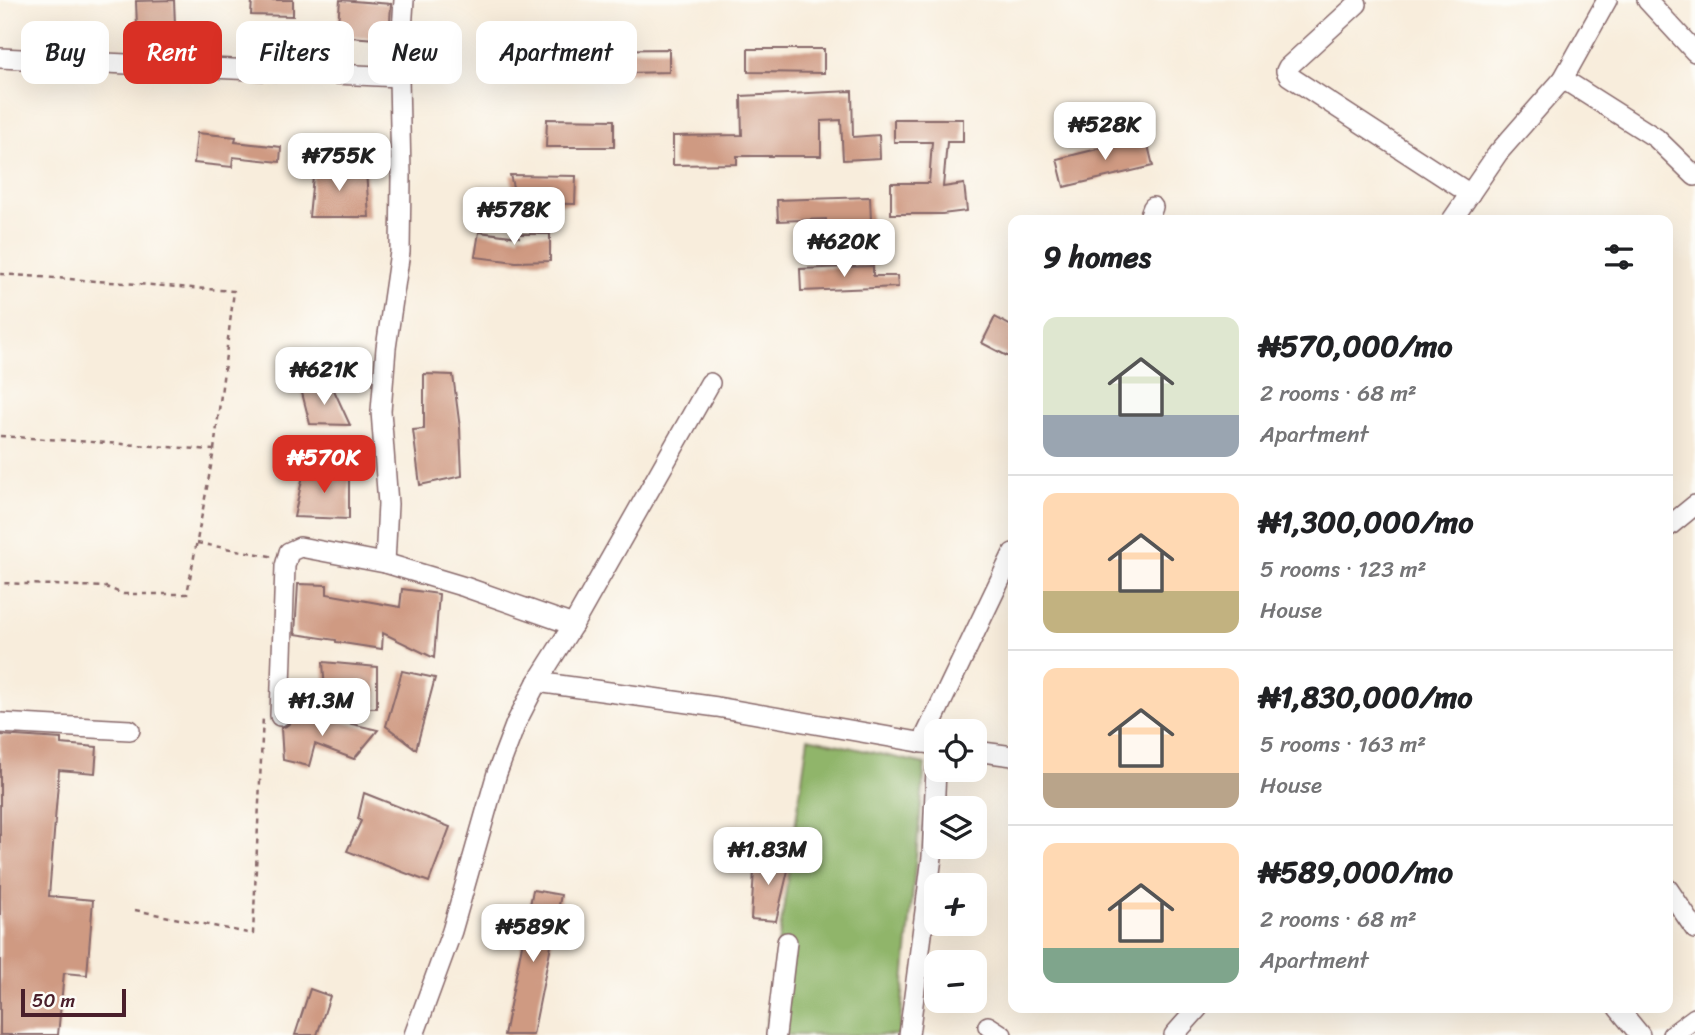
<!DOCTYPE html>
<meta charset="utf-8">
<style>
body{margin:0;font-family:Sriracha,sans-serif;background:#f6f6f6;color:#202124;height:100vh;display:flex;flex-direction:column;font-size:26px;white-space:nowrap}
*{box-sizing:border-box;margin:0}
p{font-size:23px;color:#757577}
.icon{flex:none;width:38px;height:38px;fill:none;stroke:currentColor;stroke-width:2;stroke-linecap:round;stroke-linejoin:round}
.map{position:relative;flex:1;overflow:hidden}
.panel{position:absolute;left:1008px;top:215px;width:665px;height:798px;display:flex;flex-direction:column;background:#fff;border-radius:14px;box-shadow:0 7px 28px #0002}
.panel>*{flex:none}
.guide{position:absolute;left:21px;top:21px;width:665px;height:63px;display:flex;gap:14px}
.tools{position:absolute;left:924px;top:719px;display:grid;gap:14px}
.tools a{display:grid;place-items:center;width:63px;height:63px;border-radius:14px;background:#fff;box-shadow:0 7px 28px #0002;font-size:35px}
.scale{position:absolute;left:21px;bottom:18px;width:105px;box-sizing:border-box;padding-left:7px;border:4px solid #4a1f2b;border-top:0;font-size:19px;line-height:24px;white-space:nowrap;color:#4a1f2b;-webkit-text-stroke:5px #fdfcf7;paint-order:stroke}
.price{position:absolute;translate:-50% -60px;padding:0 16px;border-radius:14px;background:#fff;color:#222;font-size:23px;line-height:46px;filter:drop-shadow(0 2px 4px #0008)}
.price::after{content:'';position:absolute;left:50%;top:42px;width:21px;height:16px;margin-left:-10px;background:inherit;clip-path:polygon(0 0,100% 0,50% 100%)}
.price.on{background:#d93025;color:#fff}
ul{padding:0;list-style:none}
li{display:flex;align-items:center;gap:21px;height:175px;padding:0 35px}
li+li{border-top:2px solid #e0e0e0}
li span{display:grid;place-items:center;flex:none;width:196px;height:140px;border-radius:14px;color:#555}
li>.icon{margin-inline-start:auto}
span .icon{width:84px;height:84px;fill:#fffc;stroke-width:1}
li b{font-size:30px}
h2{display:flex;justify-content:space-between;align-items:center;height:84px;padding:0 35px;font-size:30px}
.pill{padding:0 24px;border-radius:14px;background:#fff;box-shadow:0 7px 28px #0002;font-size:24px;line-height:63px}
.pill.on{background:#d93025;color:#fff}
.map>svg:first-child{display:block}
.forest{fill:#90b56a;stroke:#6d6a4a;stroke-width:2}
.building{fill:#cf9a82}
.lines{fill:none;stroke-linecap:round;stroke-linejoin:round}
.minor-casing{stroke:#876769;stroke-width:22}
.path{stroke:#876769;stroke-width:2.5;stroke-dasharray:5 5;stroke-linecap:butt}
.minor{stroke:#fff;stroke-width:19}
</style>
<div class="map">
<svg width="1695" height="1035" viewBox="0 0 1695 1035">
<rect width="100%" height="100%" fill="#fdfcf7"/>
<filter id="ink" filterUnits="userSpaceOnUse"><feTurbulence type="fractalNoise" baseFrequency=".0143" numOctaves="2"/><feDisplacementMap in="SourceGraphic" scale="14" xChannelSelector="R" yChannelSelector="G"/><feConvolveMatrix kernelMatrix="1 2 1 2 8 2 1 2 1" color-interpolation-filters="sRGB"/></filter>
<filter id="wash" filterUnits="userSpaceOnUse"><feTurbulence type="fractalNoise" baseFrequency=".00686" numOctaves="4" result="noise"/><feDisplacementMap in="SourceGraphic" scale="28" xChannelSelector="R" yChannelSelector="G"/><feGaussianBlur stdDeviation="1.57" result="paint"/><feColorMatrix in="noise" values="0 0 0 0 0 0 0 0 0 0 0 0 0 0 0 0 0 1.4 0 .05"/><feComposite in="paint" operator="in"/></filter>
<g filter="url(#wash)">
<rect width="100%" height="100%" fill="#f8eddc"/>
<!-- forest -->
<polygon class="forest" points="808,738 925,764 899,1035 765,1035"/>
<g id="blocks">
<!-- building -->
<g class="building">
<polygon points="174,0 175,25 137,26 136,1"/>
<polygon points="252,0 293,0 293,16 251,15"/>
<polygon points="340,0 391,4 389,40 337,36"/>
<polygon points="669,49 669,72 585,74 585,50"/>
<polygon points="748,49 824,49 824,73 748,72"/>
<polygon points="852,91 853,137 879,135 880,158 843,160 841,120 821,121 821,156 737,156 737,164 673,165 673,136 742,135 741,96"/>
<polygon points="547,119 614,120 614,147 546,147"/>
<polygon points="894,119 963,119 963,142 947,142 943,187 964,184 967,211 942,214 891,214 891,183 929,183 932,142 894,142"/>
<polygon points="197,133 236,137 235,142 281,147 280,162 233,157 232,167 194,163"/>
<polygon points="1146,137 1153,166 1064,187 1057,159"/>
<polygon points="314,166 366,170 369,217 309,217"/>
<polygon points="510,175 576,176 575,204 517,203"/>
<polygon points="870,197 871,221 826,223 826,219 778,221 777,200"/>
<polygon points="479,232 519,237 519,234 550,234 550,261 516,262 475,257"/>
<polygon points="873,266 873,276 897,276 898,287 801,291 800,269"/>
<polygon points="995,317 1013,327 1013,359 982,343"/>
<polygon points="424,374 453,375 460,428 462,476 420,485 413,430 424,429"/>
<polygon points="333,388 350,425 310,424 301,389"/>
<polygon points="304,471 349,471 349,519 294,517"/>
<polygon points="298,584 327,585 327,594 400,607 402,589 439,594 434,658 383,633 382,649 336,642 336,640 295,634"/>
<polygon points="323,662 377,667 377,708 326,707"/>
<polygon points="402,671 435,678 416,749 386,726"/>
<polygon points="292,717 322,717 378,730 354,759 315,744 309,766 283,760 281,728 286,726 290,723"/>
<polygon points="0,735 61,739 61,744 97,747 95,773 59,770 49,896 93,900 87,975 64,973 58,1035 0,1035"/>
<polygon points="364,793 450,827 429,882 347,851 361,821 358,819"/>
<polygon points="755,855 790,862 776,921 751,919"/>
<polygon points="533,890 561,895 533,1035 504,1035"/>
<polygon points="310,989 330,996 317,1035 295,1035"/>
</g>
</g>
</g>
<g filter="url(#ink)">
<use href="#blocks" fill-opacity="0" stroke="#876769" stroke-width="2"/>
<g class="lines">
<!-- minor casing -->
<g class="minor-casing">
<g id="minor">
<polyline points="1647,0 1695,52"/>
<polyline points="1357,4 1288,67 1286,71 1289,76 1470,194"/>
<polyline points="0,58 399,77"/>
<polyline points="1563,79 1656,138 1695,176"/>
<polyline points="1148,220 1153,207"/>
<polyline points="1452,220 1498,153 1563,79 1607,0"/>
<polyline points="1668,527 1695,505"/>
<polyline points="385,563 388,504 381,411 386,348 400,252 401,176 399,77 404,0"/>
<polyline points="537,682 717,707 936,745"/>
<polyline points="280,716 285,566 289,552 300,547 385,563 465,587 573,625"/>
<polyline points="0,723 130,730"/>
<polyline points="922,743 1013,553"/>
<polyline points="975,751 1013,756"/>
<polyline points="1668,889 1695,929"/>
<polyline points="1618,1008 1640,1035"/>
<polyline points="988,1026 1002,1035"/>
<polyline points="414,1035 452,931 497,773 516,723 537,682 573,625 710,383"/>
<polyline points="776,1035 787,942"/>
<polyline points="909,1035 932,857 936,770"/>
<polyline points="1174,1035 1198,1008"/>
<polyline points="1672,1035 1695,1018"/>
</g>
</g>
<!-- path -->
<g class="path">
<polyline points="0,274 234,291 214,450"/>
<polyline points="0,436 214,450 187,594 123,594 106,587 0,583"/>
<polyline points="197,543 270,556 270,559"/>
<polyline points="135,910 253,934 263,716"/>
</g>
<!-- minor -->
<use href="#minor" class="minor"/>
</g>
</g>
</svg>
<div class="tools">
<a><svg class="icon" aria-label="locate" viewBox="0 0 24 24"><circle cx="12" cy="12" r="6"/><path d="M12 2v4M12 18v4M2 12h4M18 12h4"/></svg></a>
<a><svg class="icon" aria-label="layers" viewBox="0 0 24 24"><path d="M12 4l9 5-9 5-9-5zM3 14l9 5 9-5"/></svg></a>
<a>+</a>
<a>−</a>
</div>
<div class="scale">50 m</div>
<b class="price" style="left:1105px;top:162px">₦528K</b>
<b class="price" style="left:339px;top:193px">₦755K</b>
<b class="price" style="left:514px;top:247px">₦578K</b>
<b class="price" style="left:844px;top:279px">₦620K</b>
<b class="price" style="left:324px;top:407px">₦621K</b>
<b class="price on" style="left:324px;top:495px">₦570K</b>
<b class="price" style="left:322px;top:738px">₦1.3M</b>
<b class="price" style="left:768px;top:887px">₦1.83M</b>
<b class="price" style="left:533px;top:964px">₦589K</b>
<div class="guide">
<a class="pill">Buy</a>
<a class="pill on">Rent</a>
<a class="pill">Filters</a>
<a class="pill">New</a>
<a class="pill">Apartment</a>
</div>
<section class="panel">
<h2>9 homes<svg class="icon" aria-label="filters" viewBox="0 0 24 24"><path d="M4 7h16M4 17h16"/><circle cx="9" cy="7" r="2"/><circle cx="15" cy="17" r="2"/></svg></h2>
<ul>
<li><span style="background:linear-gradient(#dfe7d0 70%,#9aa5b1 0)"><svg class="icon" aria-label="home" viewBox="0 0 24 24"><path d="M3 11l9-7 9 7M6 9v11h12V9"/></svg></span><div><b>₦570,000/mo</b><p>2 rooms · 68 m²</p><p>Apartment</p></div></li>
<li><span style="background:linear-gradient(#ffd9b3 70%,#c2b280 0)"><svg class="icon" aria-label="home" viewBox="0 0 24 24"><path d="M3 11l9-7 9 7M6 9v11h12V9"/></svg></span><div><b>₦1,300,000/mo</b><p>5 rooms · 123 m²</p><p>House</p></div></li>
<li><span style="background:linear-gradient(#ffd9b3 75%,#b9a48a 0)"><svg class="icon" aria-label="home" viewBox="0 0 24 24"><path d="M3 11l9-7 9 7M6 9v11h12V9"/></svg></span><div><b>₦1,830,000/mo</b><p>5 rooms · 163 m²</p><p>House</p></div></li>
<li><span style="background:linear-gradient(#ffd9b3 75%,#7fa58c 0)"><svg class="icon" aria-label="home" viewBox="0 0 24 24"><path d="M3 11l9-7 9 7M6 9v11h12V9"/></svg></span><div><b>₦589,000/mo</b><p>2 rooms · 68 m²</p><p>Apartment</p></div></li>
</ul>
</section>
</div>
